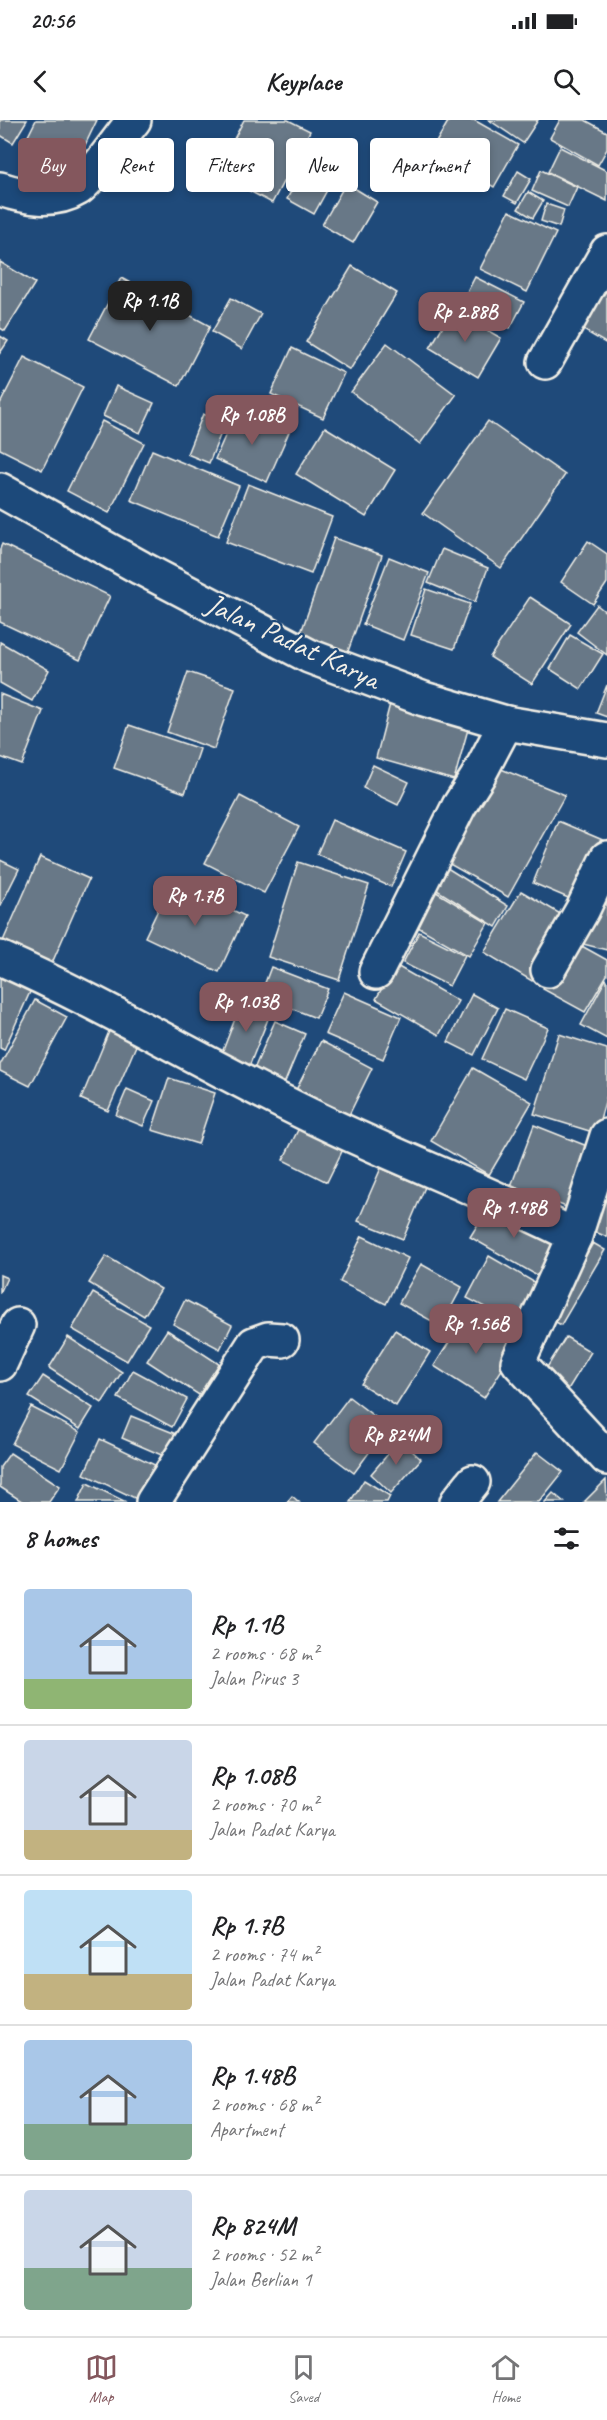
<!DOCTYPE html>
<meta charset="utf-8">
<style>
body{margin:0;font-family:Caveat,sans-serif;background:#f2f2f2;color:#202124;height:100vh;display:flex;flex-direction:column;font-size:22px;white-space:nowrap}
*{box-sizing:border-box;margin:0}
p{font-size:20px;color:#757577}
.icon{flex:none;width:33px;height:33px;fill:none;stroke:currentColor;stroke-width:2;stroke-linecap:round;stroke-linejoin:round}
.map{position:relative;height:1382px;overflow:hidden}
.drawer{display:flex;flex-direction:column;background:#fff;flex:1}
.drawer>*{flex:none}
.hud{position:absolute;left:18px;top:18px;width:572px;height:54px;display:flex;gap:12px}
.price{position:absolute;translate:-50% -51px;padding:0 14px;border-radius:12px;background:#84575d;color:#fff;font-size:20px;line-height:39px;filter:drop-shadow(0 2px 3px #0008)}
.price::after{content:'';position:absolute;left:50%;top:36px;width:18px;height:14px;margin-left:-9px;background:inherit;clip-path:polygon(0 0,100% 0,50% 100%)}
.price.on{background:#222;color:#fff}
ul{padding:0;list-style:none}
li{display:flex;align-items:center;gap:18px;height:150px;padding:0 24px}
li+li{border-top:2px solid #e0e0e0}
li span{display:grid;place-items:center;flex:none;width:168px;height:120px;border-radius:6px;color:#555}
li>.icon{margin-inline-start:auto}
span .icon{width:72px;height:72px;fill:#fffc;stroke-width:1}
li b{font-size:26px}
h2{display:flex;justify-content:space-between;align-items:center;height:72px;padding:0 24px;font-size:26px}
.pill{padding:0 21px;border-radius:6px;background:#fff;box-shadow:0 3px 9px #0003;font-size:21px;line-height:54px}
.pill.on{background:#84575d;color:#fff}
.status{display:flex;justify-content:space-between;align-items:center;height:42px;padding:0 30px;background:#fff;direction:ltr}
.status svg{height:16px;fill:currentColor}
header{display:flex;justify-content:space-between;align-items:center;height:78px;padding:0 24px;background:#fff;font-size:27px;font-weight:600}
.tab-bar{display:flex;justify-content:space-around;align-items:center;height:84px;border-top:2px solid #e0e0e0;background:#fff;font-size:16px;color:#757577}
.tab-bar a{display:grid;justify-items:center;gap:3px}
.tab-bar .on{color:#84575d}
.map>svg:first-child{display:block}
.building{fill:#677887;stroke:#f4f1e8;stroke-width:1.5}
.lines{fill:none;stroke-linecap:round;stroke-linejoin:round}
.minor-casing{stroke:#f4f1e8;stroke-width:38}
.minor{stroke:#1f4a7a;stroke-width:33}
.labels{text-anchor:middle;stroke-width:4.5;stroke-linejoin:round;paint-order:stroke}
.street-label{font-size:30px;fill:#f4f1e8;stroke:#1f4a7a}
</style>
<div class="status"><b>20:56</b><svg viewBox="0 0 49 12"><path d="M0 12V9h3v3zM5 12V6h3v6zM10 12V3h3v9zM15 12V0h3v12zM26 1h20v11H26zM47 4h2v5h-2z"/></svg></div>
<header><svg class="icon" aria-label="back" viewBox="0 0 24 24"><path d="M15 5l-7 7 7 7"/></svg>Keyplace<svg class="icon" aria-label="search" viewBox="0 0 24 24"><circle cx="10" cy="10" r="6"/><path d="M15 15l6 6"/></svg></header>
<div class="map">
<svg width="607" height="1382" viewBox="0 0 607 1382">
<rect width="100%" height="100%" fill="#1f4a7a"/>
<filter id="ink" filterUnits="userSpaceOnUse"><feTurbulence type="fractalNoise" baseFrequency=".0167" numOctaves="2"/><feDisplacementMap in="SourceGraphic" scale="12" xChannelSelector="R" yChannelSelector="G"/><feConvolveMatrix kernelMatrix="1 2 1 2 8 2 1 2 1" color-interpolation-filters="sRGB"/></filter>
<g filter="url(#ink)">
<!-- building -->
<g class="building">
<polygon points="0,0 27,0 13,23 0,15"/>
<polygon points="36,0 97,0 74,48 24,24"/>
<polygon points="244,0 288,0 310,11 272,83 216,53"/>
<polygon points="449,0 474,0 518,25 494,67 431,31"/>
<polygon points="489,0 538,0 523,23"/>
<polygon points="560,0 585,0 607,12 607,29 598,45 550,18"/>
<polygon points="560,27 607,51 607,81 548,52"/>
<polygon points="310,35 338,50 314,94 287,79"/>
<polygon points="541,50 577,67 568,87 532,71"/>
<polygon points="518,51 531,59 517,83 504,76"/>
<polygon points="346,63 377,82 353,123 322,105"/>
<polygon points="528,72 543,81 533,98 518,89"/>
<polygon points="546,84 564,90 559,107 541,101"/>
<polygon points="509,91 556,113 527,172 480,149"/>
<polygon points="0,142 35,163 5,211 0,208"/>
<polygon points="352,146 397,173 350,250 306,222"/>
<polygon points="607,153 607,224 575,205"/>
<polygon points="475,157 524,182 510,208 462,182"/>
<polygon points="121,158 210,206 179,266 89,219"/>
<polygon points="231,178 261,194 242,229 212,212"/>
<polygon points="452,190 501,218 478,257 430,228"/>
<polygon points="0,216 8,221 0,233"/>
<polygon points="387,223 456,275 420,324 351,272"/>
<polygon points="292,228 344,253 323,298 271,274"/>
<polygon points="24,237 83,267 42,350 0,329 0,284"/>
<polygon points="116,266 154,283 140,313 103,296"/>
<polygon points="237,289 289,312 267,362 215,339"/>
<polygon points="203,294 225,303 209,343 187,334"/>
<polygon points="102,301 144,323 109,393 67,371"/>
<polygon points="488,301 565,355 501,448 423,393"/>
<polygon points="325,307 395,350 366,397 296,354"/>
<polygon points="152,330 239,366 218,416 131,380"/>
<polygon points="248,364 332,397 311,454 226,422"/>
<polygon points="334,418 382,435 346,537 298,521"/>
<polygon points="588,421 607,434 607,463 593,484 561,462"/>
<polygon points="2,424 110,476 80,540 0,502 0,429"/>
<polygon points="442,429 488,448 475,482 428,463"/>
<polygon points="389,437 429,453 403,520 363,504"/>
<polygon points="426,469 470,484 454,529 411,515"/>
<polygon points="530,477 571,504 532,564 490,537"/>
<polygon points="597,485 607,493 607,535 577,512"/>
<polygon points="570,515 603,534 581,569 550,549"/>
<polygon points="0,522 49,550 32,581 0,563"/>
<polygon points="188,552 235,568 214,629 167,612"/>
<polygon points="607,565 607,597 596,593"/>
<polygon points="0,574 43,591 22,645 0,637"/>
<polygon points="391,580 470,602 454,660 376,638"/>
<polygon points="129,605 200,629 185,673 114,648"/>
<polygon points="373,645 409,662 398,685 363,668"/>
<polygon points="501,649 565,675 508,777 446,742"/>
<polygon points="240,676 299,707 264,773 205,743"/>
<polygon points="332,700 406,732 391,767 317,734"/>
<polygon points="558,701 605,721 580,783 533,763"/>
<polygon points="40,737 89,759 52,843 3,821"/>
<polygon points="0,740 19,749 0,787"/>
<polygon points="298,742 369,765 339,860 268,837"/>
<polygon points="444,746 508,786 496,807 432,767"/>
<polygon points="601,760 607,761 607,830 583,824"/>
<polygon points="172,761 245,796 219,852 145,817"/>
<polygon points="428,767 488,803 469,836 409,802"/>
<polygon points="521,771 569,799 532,861 484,832"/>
<polygon points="419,812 465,835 449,866 403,843"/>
<polygon points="571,820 607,840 607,855 585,892 543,869"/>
<polygon points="395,845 458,881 439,915 376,879"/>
<polygon points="0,847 34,863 4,930 0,928"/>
<polygon points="271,847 328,869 316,898 260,876"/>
<polygon points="606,859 607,860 607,919 581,905"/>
<polygon points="344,872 401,897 383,939 325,914"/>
<polygon points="472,874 498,888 474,935 448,922"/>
<polygon points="243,878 272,889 248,949 220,938"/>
<polygon points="35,880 67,897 30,966 0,951 0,945"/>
<polygon points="505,889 548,908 524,959 482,939"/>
<polygon points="275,901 305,914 282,969 251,956"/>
<polygon points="113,902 141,914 108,991 81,979"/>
<polygon points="559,914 607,929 607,975 596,1013 534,994"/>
<polygon points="321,921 372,948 348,997 296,970"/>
<polygon points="473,948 532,982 489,1055 431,1021"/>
<polygon points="169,958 215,973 198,1024 152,1010"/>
<polygon points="127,969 154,981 143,1006 116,995"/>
<polygon points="305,996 349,1017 327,1062 283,1040"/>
<polygon points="534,1005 592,1028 569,1088 511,1066"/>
<polygon points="381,1048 425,1067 403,1119 358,1101"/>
<polygon points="607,1066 607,1117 588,1109"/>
<polygon points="491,1083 558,1122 538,1156 470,1117"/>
<polygon points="362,1116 408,1138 386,1184 340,1162"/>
<polygon points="593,1123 605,1130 561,1205 549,1198"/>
<polygon points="106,1136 161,1169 144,1196 89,1163"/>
<polygon points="489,1136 539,1165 518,1204 467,1178"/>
<polygon points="421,1144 462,1167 441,1206 399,1183"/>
<polygon points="0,1155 7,1158 0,1173"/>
<polygon points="93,1173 149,1205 127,1241 72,1209"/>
<polygon points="185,1180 232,1205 220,1229 173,1204"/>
<polygon points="468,1192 518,1224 484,1278 434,1246"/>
<polygon points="167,1210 219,1244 199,1275 147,1241"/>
<polygon points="395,1210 430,1232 396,1286 361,1264"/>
<polygon points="68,1217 122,1252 102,1283 49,1248"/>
<polygon points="566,1217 591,1232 564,1276 539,1260"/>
<polygon points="133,1250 187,1279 172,1307 118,1278"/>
<polygon points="43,1256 93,1288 80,1309 29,1277"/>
<polygon points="349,1277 388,1307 354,1353 314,1323"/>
<polygon points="31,1287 80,1312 61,1349 12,1324"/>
<polygon points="131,1296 176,1314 166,1337 122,1318"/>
<polygon points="100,1319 157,1346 141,1381 84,1354"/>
<polygon points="400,1320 421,1339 391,1373 371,1354"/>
<polygon points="537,1332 563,1352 539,1382 497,1382"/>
<polygon points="10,1333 60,1366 49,1382 23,1382 0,1367 0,1347"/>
<polygon points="364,1360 390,1376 387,1382 350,1382"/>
<polygon points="606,1360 607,1382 584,1382"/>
<polygon points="87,1363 126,1382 78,1382"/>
<polygon points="553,1373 564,1382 545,1382"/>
<polygon points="292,1376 299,1382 287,1382"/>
</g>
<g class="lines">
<!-- minor casing -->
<g class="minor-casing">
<g id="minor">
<path d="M 0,69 C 25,77 54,83 77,69 C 89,62 123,13 134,0"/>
<polyline points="545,242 607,132"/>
<polyline points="0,370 141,448 309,536 424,579 506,603 607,620"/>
<path d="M 0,838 C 115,889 222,955 336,1008 C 415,1045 497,1076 575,1116"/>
<polyline points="548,850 583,789 607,738"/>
<polyline points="376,852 459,686 478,656 506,603"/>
<polyline points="607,1016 575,1116 518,1242 607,1338"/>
<polyline points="0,1244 18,1205"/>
<polyline points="153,1382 254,1224 268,1219 282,1220"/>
<polyline points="457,1382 473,1362"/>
</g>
</g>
<!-- minor -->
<use href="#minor" class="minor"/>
</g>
</g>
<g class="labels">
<!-- street labels -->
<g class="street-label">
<text transform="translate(293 521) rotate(25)" y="10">Jalan Padat Karya</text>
</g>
</g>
</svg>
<b class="price on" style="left:150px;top:212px">Rp 1.1B</b>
<b class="price" style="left:465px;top:223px">Rp 2.88B</b>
<b class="price" style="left:252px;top:326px">Rp 1.08B</b>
<b class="price" style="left:195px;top:807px">Rp 1.7B</b>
<b class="price" style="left:246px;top:913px">Rp 1.03B</b>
<b class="price" style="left:514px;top:1119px">Rp 1.48B</b>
<b class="price" style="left:476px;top:1235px">Rp 1.56B</b>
<b class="price" style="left:396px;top:1346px">Rp 824M</b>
<div class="hud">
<a class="pill on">Buy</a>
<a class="pill">Rent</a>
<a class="pill">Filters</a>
<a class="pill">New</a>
<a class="pill">Apartment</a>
</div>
</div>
<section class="drawer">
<h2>8 homes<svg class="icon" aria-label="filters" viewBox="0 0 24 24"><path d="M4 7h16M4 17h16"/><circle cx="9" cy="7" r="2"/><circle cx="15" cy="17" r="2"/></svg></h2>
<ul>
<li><span style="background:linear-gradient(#a9c7e8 75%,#8fb573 0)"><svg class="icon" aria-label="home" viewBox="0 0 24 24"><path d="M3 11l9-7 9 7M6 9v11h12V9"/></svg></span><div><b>Rp 1.1B</b><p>2 rooms · 68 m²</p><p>Jalan Pirus 3</p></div></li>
<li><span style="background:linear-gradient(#c9d6e8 75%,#c2b280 0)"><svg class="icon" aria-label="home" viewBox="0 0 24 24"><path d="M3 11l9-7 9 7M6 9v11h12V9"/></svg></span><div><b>Rp 1.08B</b><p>2 rooms · 70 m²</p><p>Jalan Padat Karya</p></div></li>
<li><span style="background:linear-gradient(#bfe0f5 70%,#c2b280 0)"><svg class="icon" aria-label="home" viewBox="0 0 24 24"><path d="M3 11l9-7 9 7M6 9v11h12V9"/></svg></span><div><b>Rp 1.7B</b><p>2 rooms · 74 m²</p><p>Jalan Padat Karya</p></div></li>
<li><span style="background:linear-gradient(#a9c7e8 70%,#7fa58c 0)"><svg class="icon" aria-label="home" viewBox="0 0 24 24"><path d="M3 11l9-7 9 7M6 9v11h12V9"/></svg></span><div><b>Rp 1.48B</b><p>2 rooms · 68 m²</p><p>Apartment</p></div></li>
<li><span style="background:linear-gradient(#c9d6e8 65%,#7fa58c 0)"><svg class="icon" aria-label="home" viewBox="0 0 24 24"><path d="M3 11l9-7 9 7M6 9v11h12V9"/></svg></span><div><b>Rp 824M</b><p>2 rooms · 52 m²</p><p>Jalan Berlian 1</p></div></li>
</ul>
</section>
<nav class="tab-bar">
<a class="on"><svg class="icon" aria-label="map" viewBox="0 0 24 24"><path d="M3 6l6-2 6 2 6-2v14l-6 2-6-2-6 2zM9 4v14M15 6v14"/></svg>Map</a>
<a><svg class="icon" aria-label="saved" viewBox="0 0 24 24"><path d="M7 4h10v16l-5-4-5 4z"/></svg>Saved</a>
<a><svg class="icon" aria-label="home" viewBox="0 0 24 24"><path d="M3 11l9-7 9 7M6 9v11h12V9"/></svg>Home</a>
</nav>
